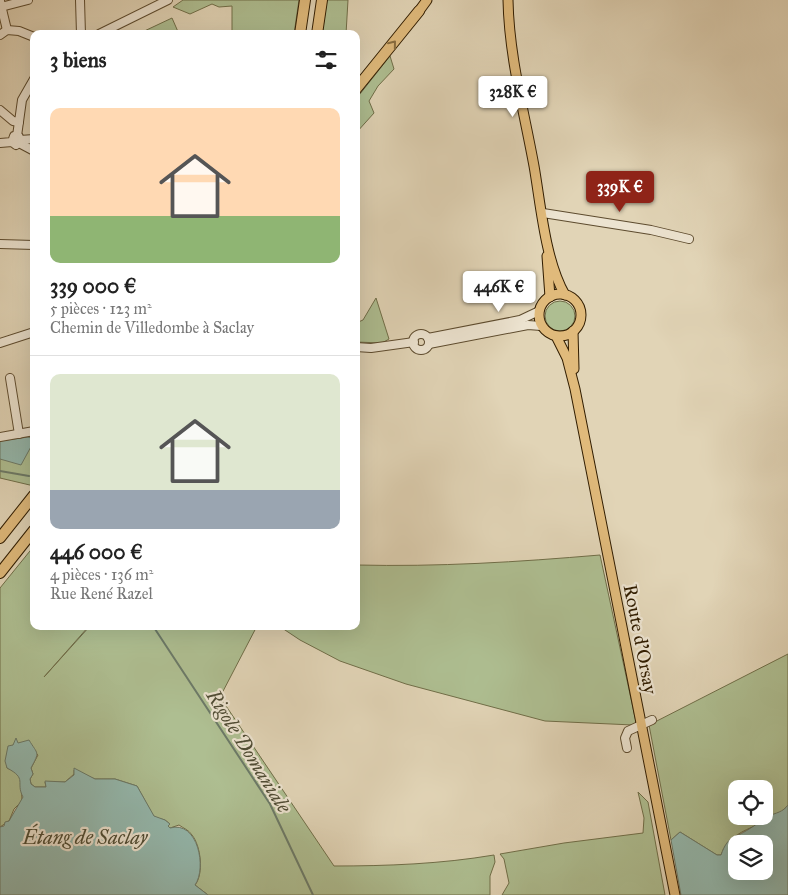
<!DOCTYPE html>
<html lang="fr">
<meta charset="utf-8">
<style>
body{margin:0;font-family:"IM FELL Great Primer",serif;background:#f6f6f6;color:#222;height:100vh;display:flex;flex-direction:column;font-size:19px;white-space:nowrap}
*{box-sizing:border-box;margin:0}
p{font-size:16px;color:#767676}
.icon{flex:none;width:28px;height:28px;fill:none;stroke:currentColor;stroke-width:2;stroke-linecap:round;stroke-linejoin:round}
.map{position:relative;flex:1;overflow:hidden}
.drawer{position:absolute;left:30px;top:30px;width:330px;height:600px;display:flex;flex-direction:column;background:#fff;border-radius:10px;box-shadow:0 5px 20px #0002}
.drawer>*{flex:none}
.fabs{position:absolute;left:728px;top:780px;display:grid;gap:10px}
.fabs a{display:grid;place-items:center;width:45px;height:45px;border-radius:10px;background:#fff;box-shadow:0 5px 20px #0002;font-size:25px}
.price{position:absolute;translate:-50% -42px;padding:0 11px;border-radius:5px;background:#fff;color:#222;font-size:16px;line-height:32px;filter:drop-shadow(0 1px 2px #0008)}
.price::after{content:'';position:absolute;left:50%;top:30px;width:15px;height:11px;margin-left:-8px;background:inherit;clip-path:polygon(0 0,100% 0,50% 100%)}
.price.on{background:#8f2418;color:#fff}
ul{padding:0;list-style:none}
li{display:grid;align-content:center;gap:10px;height:265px;padding:0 20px}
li+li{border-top:1px solid #e0e0e0}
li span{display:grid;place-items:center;height:155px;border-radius:10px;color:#555}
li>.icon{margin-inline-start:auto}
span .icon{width:90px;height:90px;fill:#fffc;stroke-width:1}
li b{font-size:21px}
h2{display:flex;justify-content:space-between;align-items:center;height:60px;padding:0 20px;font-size:21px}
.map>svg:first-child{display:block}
.green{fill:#aebe91;stroke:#706e48;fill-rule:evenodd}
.water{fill:#94b8ad;stroke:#6c7a68;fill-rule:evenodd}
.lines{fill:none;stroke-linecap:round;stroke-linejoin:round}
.stream{stroke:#6c7a68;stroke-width:2}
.minor-casing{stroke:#5d4b2e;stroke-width:10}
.major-casing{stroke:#311d00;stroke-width:11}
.highway-casing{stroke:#311d00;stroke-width:12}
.minor{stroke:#ece3d0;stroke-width:8}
.major{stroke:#e0ba7b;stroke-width:9}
.highway{stroke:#e0ba7b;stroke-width:10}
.oneway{stroke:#886c3e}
.labels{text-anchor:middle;stroke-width:4.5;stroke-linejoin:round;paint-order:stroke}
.street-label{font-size:19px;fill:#311d00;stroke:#ece3d0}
.water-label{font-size:20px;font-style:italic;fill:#4f4c34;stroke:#ece3d0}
</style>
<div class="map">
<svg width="788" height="895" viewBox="0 0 788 895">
<rect width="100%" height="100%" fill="#e1d4b6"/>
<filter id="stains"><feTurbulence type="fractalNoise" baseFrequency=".004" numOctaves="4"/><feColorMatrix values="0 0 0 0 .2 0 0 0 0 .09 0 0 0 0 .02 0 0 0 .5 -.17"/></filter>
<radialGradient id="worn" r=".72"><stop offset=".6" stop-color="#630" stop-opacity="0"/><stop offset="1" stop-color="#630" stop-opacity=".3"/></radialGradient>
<!-- green -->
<g class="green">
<polygon points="183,0 299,0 294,34 232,34 232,6 219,7 212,4 190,14 173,7"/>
<polygon points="327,0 348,0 346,34 322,34"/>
<polygon points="172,18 179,34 138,34"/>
<polygon points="390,56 394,69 378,86 369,101 374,113 356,133 356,99"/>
<polygon points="376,298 389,339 382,343 356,342 356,323 363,320"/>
<circle cx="560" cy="316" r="15"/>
<polygon points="34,432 34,486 0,478 0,438"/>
<path d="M 34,546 L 34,626 L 89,626 L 44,677 L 90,626 L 257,626 L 220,697 L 334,866 C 387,866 441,864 494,855 L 495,862 L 490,876 L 490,895 L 208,895 L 195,885 C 204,874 201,846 192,835 C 189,830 183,828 179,825 L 170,828 L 168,826 L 170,824 L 165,820 L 154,817 L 137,786 L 115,779 L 95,779 L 74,770 L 74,774 L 65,782 L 45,782 L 46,787 L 35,787 L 31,784 L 30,779 L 33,774 L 31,768 L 38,755 L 23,743 L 13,745 L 7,754 L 7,768 L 18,773 L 21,779 L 22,801 L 14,809 L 9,821 L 0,827 L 0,588 Z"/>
<path d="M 600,555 L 636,722 L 633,725 L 545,721 L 406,684 L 340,661 L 300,640 L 279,626 L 356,626 L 356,565 C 438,567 518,562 600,555 Z"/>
<path d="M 788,654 L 788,805 C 770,828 731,825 721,855 L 717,855 L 680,832 L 671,840 L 649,725 ZM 736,789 L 764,789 L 764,816 L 736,816 Z"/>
<polygon points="638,792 648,802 665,895 502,895 509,883 504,859 500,854 564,843 643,833 644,818"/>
</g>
<!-- water -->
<g class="water">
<polygon points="28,437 33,439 33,443 21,465 0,459 0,441"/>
<path d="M 16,738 L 18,743 L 29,740 C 38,755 40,751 31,768 L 33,774 L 30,779 L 31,784 L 35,787 L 46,787 L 45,781 L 65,782 L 74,775 L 74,768 L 95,779 L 115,779 L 137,786 L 154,816 L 165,820 L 170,824 L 168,826 L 170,828 C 198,820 207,868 195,885 L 208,895 L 0,895 L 0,827 L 4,826 L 5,822 L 9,821 L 23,797 C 15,782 28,779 7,768 L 5,761 L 8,746 L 13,745 Z"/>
<path d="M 788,805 L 788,895 L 681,895 L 671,840 L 680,832 L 717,855 L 721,855 C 728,835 734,839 749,829 C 755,826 762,819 768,816 C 776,813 783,812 788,805 ZM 736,844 L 764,844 L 764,871 L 736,871 Z"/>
</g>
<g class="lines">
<!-- stream -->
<g class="stream">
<polyline points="0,471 29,476"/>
<polyline points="153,626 270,804 313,895"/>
</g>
<!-- minor casing -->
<g class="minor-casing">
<g id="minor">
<polyline points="80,0 81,34"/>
<polyline points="0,1 7,30"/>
<polyline points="1,7 28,0"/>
<polyline points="99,34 168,0"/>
<polyline points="0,35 7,30 19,31 34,37"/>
<polyline points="0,110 13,121 19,122"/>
<polyline points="17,136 22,100 34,79"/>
<polyline points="20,140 34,139"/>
<polyline points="0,143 12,142 16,145 20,142 19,137 14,136 12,142"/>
<polyline points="19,143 34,151"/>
<polyline points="543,213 651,230 689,239"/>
<polyline points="0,244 34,245"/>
<circle cx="421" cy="342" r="8"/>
<polyline points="428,338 520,320 539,311"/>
<polyline points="0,343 34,332"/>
<polyline points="429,344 528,325 541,326"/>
<polyline points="356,347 371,348 414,342"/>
<polyline points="10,378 19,434"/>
<polyline points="0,437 34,431"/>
<polyline points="627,748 625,738 628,731 652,720"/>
</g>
</g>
<!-- major casing -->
<g class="major-casing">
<g id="major">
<path d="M 508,0 C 509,56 524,111 534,166 C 541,206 545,260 565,295"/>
<polyline points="419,11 427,0"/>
<polyline points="547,256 550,297"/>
<circle cx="560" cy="315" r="21"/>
<polyline points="573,331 574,369"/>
<polyline points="556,336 567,358 575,389 675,895"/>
</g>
</g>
<!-- highway casing -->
<g class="highway-casing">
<g id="highway">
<polyline points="300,34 305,0"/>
<polyline points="317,34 322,0"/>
<polyline points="356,89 419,11"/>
<polyline points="0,538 34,495"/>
<polyline points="0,573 34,530"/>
</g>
</g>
<!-- minor -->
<use href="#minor" class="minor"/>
<!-- major -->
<use href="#major" class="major"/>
<!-- highway -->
<use href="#highway" class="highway"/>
</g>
<!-- one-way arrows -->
<defs><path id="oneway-chevron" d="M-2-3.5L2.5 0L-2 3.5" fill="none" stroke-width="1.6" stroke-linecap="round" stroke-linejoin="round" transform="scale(1.25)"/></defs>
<use class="oneway" href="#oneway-chevron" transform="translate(393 44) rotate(-51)"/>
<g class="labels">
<!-- street labels -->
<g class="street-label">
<text transform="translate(641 639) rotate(79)" y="7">Route d'Orsay</text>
</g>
<!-- water labels -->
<g class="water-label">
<text transform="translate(249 751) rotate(58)" y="7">Rigole Domaniale</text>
<text x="85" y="844">Étang de Saclay</text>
</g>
</g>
<rect width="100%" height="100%" filter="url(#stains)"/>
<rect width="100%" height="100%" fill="url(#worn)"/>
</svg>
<div class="fabs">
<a><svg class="icon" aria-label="locate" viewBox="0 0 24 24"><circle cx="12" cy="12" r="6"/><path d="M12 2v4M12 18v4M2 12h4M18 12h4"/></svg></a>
<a><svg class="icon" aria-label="layers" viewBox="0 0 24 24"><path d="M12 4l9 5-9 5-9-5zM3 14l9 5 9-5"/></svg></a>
</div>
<b class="price" style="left:513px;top:118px">328K €</b>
<b class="price on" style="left:620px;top:213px">339K €</b>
<b class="price" style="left:499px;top:313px">446K €</b>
<section class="drawer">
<h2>3 biens<svg class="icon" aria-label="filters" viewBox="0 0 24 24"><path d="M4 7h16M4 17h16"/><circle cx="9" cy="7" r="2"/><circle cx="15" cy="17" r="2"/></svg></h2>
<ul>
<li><span style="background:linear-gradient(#ffd9b3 70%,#8fb573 0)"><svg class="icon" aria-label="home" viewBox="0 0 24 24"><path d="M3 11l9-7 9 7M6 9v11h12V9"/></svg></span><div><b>339 000 €</b><p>5 pièces · 123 m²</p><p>Chemin de Villedombe à Saclay</p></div></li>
<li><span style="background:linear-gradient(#dfe7d0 75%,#9aa5b1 0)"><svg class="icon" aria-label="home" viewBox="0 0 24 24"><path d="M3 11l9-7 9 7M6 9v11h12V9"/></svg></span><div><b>446 000 €</b><p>4 pièces · 136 m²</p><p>Rue René Razel</p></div></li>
</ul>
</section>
</div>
